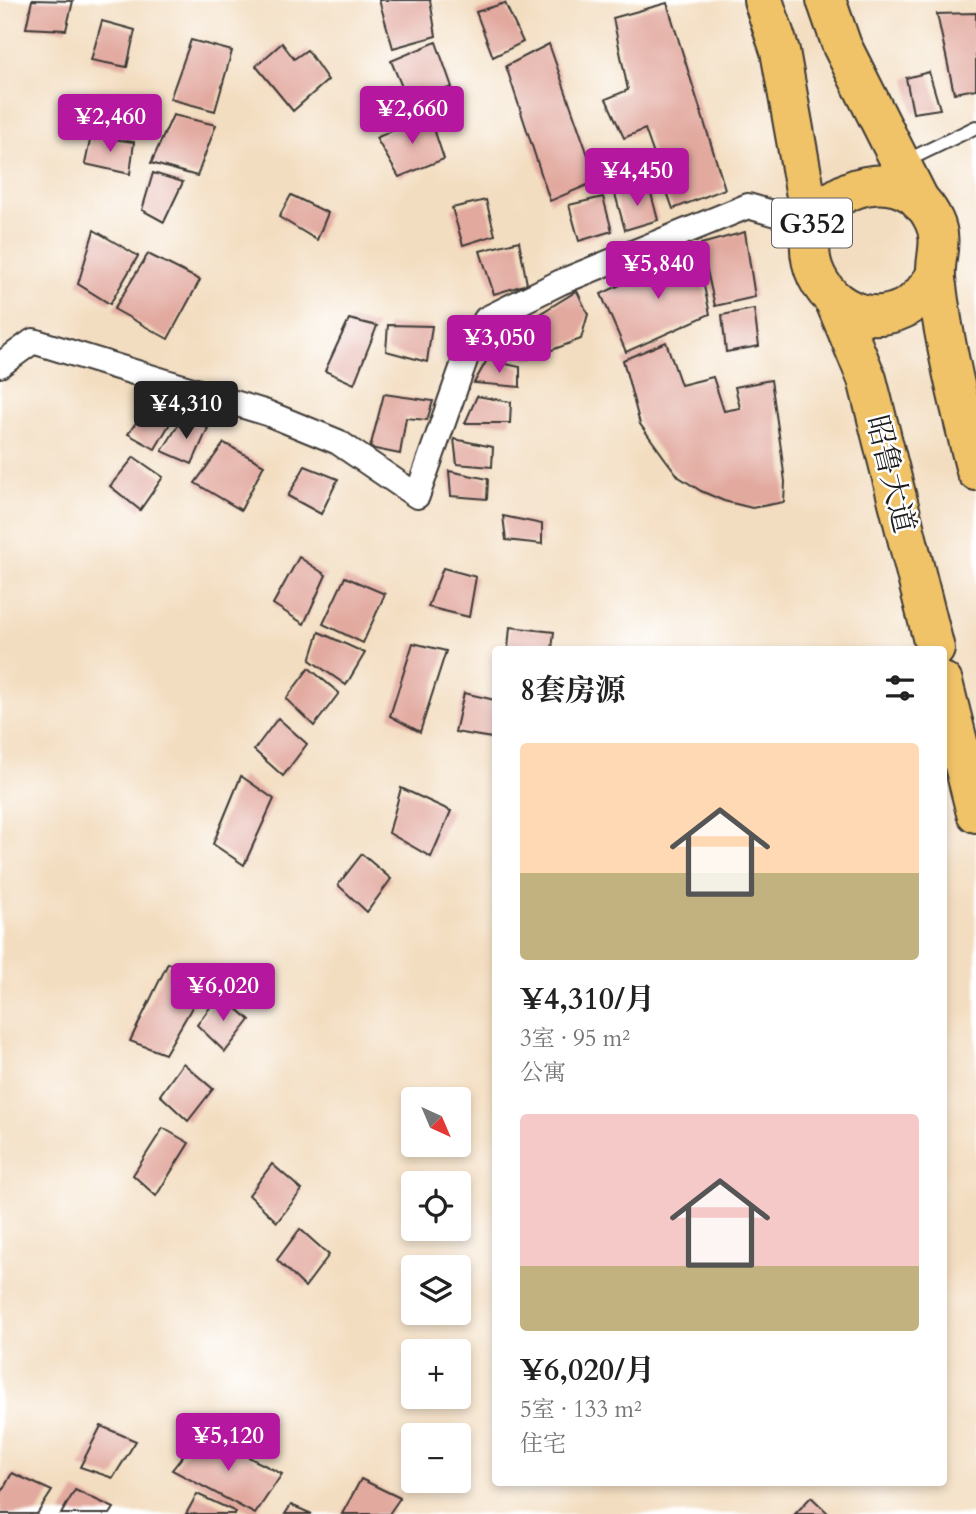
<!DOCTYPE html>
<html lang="zh">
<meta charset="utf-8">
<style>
body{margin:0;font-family:Cardo,"Noto Serif SC",serif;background:#f2f2f2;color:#222;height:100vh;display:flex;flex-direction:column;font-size:26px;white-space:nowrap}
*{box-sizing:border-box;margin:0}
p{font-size:23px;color:#767676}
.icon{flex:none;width:38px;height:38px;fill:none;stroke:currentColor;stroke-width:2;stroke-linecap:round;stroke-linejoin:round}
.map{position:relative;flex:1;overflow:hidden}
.side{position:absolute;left:492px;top:646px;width:455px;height:840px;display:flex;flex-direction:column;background:#fff;border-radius:7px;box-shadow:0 4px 10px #0003}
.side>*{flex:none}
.needle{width:46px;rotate:136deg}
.fabs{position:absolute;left:401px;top:1087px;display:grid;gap:14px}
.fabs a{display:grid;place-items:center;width:70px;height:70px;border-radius:7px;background:#fff;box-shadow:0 4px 10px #0003;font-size:35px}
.price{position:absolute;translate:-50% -60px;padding:0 16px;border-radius:7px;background:#b5179e;color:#fff;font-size:23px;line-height:46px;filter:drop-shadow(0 2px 4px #0008)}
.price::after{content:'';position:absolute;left:50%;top:42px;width:21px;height:16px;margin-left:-10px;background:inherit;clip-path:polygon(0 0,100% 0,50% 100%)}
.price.current{background:#222;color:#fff}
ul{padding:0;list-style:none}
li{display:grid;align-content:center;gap:14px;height:371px;padding:0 28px}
li span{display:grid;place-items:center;height:217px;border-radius:7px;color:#555}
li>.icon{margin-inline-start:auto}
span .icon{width:126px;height:126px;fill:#fffc;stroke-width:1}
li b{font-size:30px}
h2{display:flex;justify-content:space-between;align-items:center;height:84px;padding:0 28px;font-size:30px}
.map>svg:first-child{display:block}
.building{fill:#e2a99f}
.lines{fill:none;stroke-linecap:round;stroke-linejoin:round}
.service-casing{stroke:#3c3935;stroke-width:16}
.minor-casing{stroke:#3c3935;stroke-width:28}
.trunk-casing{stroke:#3c3935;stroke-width:42}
.service{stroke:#fff;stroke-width:12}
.minor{stroke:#fff;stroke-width:24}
.trunk{stroke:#f0c369;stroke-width:38}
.labels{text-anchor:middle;stroke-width:5;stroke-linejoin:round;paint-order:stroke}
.shield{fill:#fff;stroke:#606060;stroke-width:2}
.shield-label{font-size:28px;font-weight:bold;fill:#1c1c1c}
.street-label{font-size:30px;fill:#1c1c1c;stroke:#fff}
</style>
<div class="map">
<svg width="976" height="1514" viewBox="0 0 976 1514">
<rect width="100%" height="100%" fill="#fff"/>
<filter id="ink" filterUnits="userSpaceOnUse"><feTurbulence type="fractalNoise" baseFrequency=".0143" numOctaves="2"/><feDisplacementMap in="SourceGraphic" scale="14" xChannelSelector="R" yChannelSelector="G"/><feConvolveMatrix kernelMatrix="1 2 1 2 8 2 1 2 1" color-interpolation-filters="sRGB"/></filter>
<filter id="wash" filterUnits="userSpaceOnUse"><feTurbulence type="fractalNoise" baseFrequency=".00686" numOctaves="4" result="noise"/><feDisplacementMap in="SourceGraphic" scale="28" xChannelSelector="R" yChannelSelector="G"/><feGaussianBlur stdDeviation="1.57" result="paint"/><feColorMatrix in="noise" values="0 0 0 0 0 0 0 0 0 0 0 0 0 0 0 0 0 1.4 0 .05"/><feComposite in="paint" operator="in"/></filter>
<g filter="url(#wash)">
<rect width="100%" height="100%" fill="#f3ddc0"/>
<g id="blocks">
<!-- building -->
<g class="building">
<polygon points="32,0 73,1 66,30 26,28"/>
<polygon points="379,0 430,0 436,36 393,48"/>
<polygon points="505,3 523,42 493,57 476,12"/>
<polygon points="667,3 725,189 673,209 645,129 624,138 606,99 628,90 613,18"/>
<polygon points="976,13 976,89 954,93 937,14"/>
<polygon points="102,21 135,30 127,67 91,60"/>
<polygon points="191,40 232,51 215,111 170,99"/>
<polygon points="436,42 452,87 408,101 391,61"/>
<polygon points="282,43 294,59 307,50 328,80 293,111 256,66"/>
<polygon points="549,44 597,181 550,201 506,66"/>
<polygon points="929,72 940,109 913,113 906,78"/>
<polygon points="429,114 444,159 399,177 376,138"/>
<polygon points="173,115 216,125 197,176 151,163"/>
<polygon points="91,136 134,142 130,174 85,164"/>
<polygon points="153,173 183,182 164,222 142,210"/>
<polygon points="649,186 658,220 625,230 615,194"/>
<polygon points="291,195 328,213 317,240 279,217"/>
<polygon points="603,197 612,231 579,241 569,205"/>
<polygon points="486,200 495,235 463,245 452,208"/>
<polygon points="94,230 138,256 110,304 78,284"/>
<polygon points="745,232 755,297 715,306 701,244"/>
<polygon points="519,241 527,284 494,294 480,251"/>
<polygon points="696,249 710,314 626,352 601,294"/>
<polygon points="148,254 200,280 168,339 114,309"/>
<polygon points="577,291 588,314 581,339 528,359 507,334"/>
<polygon points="754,309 759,346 726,352 722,315"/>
<polygon points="349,319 377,326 354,384 325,371"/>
<polygon points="388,325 432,326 427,362 386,351"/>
<polygon points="666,342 681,385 713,377 724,411 740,408 735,387 771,380 781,449 785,482 784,502 752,508 724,501 701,491 679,477 666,460 640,424 623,360"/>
<polygon points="487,360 520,367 520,387 474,383"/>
<polygon points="384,394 433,401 427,420 406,418 400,454 370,448"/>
<polygon points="477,396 511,402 510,423 465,423"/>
<polygon points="152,400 175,415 155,449 128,434"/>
<polygon points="182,419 208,428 192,464 162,451"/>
<polygon points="454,439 493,447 492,467 457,464"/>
<polygon points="224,443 264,465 241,510 195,483"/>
<polygon points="134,457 163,477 140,510 110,486"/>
<polygon points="305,466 338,479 321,514 288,496"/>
<polygon points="449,471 488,479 487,499 451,496"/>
<polygon points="503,516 542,524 542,544 506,540"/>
<polygon points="299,557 326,575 304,624 273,604"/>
<polygon points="443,568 476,577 469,617 428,607"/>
<polygon points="345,577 385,594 363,643 323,624"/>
<polygon points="510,627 554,632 552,649 508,649"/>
<polygon points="319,632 365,653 346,685 310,660"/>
<polygon points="413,643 446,651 420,732 390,716"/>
<polygon points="309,668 339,693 314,726 286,699"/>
<polygon points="464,693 495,700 495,723 492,738 455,732"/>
<polygon points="278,718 307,744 283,776 254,750"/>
<polygon points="241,776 274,799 244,865 213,844"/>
<polygon points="401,788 451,811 431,857 389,833"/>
<polygon points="362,854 391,879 367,912 338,885"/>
<polygon points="168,963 206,983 165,1054 130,1041"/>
<polygon points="220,994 250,1020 225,1052 197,1025"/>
<polygon points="183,1063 213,1089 188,1121 160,1095"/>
<polygon points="163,1128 189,1143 156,1196 133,1175"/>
<polygon points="272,1164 302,1190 277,1222 249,1195"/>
<polygon points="300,1229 329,1255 305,1287 277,1260"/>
<polygon points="101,1426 136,1441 113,1478 80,1467"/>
<polygon points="201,1433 282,1474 255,1514 172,1470"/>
<polygon points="12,1473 52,1491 37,1514 0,1514 0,1495"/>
<polygon points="361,1479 400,1498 389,1514 342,1514"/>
<polygon points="75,1490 114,1508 110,1514 61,1514"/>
<polygon points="197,1494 236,1512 235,1514 186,1514"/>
<polygon points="811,1497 829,1514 795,1514"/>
<polygon points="291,1505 312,1514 285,1514"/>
</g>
</g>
</g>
<g filter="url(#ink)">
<use href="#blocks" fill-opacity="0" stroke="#3c3935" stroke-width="2"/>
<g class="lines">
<!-- service casing -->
<g class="service-casing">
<polyline id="service" points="904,162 976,127"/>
</g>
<!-- minor casing -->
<g class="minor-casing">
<polyline id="minor" points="0,365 33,341 267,413 338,442 417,496 466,357 486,319 561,282 748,206 811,224"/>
</g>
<!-- trunk casing -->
<g class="trunk-casing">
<g id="trunk">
<polyline points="763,0 780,51 811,224"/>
<polyline points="826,0 842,46 921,203"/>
<path d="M 936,275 C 927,288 918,302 903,309 C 856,331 807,291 810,242 C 810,236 809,227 813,222 C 842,178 909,167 934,221 C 944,242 934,258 936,279 C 944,344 960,408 976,471"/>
<polyline points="835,302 867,379 935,649"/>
<polyline points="943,682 976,813"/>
</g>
</g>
<!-- service -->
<use href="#service" class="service"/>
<!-- minor -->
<use href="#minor" class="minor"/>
<!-- trunk -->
<use href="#trunk" class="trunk"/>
</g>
</g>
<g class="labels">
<!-- shield labels -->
<rect class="shield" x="772" y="198.5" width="80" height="49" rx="5"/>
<g class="shield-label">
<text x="812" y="233">G352</text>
</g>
<!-- street labels -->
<g class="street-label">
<text transform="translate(891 474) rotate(76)" y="10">昭鲁大道</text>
</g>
</g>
</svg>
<div class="fabs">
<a><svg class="needle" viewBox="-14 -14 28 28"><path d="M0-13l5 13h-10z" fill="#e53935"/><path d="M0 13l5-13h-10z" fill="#767676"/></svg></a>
<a><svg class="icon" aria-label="locate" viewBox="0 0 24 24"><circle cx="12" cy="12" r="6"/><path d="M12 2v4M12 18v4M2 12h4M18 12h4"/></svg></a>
<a><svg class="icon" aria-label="layers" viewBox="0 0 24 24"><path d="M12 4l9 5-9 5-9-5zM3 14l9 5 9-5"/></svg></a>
<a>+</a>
<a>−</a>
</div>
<b class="price" style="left:412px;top:146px">¥2,660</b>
<b class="price" style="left:110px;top:154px">¥2,460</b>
<b class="price" style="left:637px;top:208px">¥4,450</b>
<b class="price" style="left:658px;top:301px">¥5,840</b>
<b class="price" style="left:499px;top:375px">¥3,050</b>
<b class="price current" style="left:186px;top:441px">¥4,310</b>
<b class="price" style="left:223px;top:1023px">¥6,020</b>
<b class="price" style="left:228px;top:1473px">¥5,120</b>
<section class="side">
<h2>8套房源<svg class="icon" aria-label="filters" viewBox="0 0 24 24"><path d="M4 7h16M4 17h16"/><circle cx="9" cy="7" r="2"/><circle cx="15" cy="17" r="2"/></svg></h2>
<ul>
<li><span style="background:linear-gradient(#ffd9b3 60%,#c2b280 0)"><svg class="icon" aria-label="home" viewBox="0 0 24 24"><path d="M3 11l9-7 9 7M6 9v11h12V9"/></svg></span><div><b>¥4,310/月</b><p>3室 · 95 m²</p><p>公寓</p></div></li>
<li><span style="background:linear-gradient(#f6c9c9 70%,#c2b280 0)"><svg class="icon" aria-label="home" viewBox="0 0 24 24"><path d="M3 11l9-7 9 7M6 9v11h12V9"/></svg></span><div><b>¥6,020/月</b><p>5室 · 133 m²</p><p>住宅</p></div></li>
</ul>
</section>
</div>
